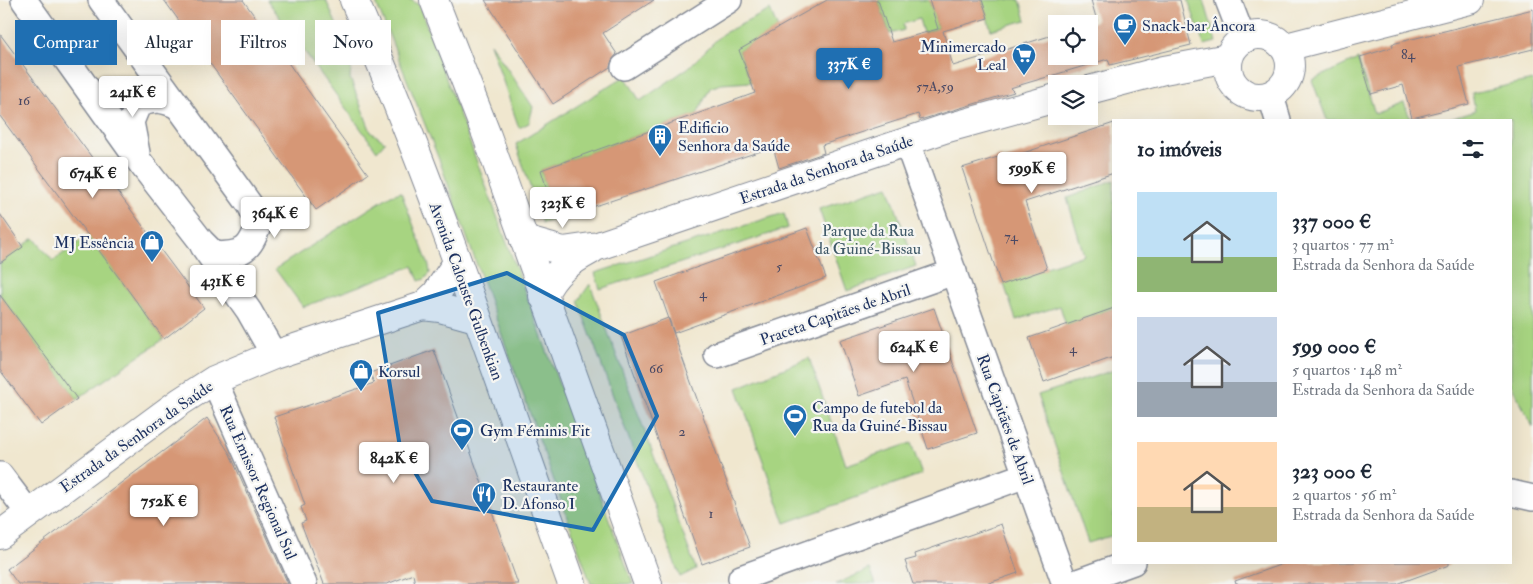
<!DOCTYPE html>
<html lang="pt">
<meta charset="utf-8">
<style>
body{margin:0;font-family:"IM FELL Double Pica",serif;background:#f6f6f7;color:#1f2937;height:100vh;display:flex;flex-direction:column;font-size:19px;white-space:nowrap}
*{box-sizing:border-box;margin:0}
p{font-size:16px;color:#747a83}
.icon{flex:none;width:28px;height:28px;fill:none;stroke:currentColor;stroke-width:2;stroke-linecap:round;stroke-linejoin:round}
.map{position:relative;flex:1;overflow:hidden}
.sheet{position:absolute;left:1112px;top:119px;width:400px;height:445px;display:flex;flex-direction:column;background:#fff;border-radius:0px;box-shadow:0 5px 20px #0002}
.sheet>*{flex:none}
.guide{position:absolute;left:15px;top:20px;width:475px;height:45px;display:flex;gap:10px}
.buttons{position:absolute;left:1048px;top:15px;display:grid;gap:10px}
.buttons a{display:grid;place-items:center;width:50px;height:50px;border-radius:0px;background:#fff;box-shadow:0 5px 20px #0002;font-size:25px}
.price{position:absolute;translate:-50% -42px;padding:0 11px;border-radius:5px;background:#fff;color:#222;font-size:16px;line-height:32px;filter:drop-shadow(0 1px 2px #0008)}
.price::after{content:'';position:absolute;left:50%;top:30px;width:15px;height:11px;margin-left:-8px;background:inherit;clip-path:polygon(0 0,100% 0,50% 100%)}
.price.active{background:#1f6fb2;color:#fff}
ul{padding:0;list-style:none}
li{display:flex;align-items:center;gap:15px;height:125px;padding:0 25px}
li span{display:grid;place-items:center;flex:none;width:140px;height:100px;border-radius:0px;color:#555}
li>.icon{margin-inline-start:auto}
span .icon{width:60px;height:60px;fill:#fffc;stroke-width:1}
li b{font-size:21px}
h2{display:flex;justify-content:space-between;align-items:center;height:60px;padding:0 25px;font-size:21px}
.chip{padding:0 18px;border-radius:0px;background:#fff;box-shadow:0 5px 20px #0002;font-size:18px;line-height:45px}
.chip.active{background:#1f6fb2;color:#fff}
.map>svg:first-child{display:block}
.green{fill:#a7d481;stroke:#618270}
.building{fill:#d69776}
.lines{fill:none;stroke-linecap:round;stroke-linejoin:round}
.minor-casing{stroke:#868b96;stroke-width:28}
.tertiary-casing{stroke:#868b96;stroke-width:30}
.primary-casing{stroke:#868b96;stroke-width:30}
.minor{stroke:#fff;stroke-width:25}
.tertiary{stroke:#fff;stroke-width:28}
.primary{stroke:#fff;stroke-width:28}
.marked{fill:#1f6fb2;fill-opacity:0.2;stroke:#1f6fb2;stroke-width:4;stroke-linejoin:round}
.labels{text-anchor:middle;stroke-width:4.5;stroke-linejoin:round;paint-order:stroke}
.number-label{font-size:14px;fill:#4a4964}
.poi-label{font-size:16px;fill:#1b2f5e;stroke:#f6f6f2;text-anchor:start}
.street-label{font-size:16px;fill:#1b2f5e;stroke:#f6f6f2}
.park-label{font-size:16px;fill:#3e5867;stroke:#f6f6f2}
</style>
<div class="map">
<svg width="1533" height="584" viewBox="0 0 1533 584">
<rect width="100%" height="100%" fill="#f6f6f2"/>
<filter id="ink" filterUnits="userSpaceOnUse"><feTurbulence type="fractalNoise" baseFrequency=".02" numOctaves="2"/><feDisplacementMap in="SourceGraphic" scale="10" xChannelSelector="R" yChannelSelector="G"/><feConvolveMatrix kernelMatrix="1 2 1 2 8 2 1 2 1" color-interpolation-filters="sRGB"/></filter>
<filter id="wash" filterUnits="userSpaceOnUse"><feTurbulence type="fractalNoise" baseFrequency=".0096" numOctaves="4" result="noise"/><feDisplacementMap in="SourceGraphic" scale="20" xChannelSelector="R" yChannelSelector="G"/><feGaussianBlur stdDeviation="1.12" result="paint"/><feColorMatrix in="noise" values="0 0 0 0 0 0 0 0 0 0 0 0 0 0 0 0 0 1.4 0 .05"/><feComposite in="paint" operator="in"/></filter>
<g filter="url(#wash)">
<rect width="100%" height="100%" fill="#f0e7cf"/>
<!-- green -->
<g class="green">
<polygon points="267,0 326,0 352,61 350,78 371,132 385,142 377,151"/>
<polygon points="375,0 411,0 419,5 633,584 591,584 440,162"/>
<polygon points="878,0 929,0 938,28 923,33 919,19 903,24 904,30 890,34"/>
<polygon points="982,0 1020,0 1026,20 991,30"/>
<polygon points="1188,0 1204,0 1216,42 1204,45"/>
<polygon points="770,10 778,29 739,50 751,82 721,84 710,88 697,114 541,170 556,219 542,223 516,144 625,76 640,101 688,68 722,34"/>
<polygon points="490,43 533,107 529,123 519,128"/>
<polygon points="1358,59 1375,114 1404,103 1411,120 1327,120 1312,80"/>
<polygon points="1533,80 1533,427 1511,384 1511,120 1447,120 1475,111 1472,93"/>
<polygon points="1114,180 1114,308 1066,325 1060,306 1016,320 1003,281 1084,255 1067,198"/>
<polygon points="888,186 916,266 847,291 819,209"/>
<polygon points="401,192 429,266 430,273 425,279 419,281 413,266 303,307 275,269 391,195"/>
<polygon points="784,213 788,228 600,289 595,273"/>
<polygon points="88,235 164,339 77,399 0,295 0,263 34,238 53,261"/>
<polygon points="590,284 696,569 680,577 578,301"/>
<polygon points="809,358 846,465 911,443 922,474 785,523 737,388"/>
<polygon points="1114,370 1114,535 1088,543 1038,395"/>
<polygon points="870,569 876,584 836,584"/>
</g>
<g id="blocks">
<!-- building -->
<g class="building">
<polygon points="164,0 243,0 368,174 316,210"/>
<polygon points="485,0 654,0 603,33 617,54 612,60 610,67 553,104"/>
<polygon points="827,0 878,0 892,42 938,29 929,0 982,0 988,18 943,31 953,66 1056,34 1056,56 1089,56 1088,24 1097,21 1091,0 1180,0 1191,45 1110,65 1108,59 1010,88 1014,92 920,120 918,114 822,145 824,153 779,168 773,147 556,219 541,170 755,93 739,50"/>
<polygon points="1533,9 1533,49 1459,67 1469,104 1412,118 1403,85 1371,94 1360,57 1393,47 1392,44"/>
<polygon points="0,34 204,308 164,339 0,116"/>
<polygon points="1114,123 1114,173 1025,202 1047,269 1001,285 962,168 1001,156 1002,160"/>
<polygon points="0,214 23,247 0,263"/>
<polygon points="807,228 826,278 674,333 656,282"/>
<polygon points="0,295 77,399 41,425 0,370"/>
<polygon points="934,308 977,433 928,449 905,380 859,396 840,340"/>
<polygon points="1114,308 1114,357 1044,382 1029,338"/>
<polygon points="668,318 750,547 702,564 621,336"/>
<polygon points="434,350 518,584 415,584 413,574 387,584 324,584 301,523 306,521 301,507 305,505 274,417 374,383 370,373"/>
<polygon points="207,418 230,454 288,584 18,584 7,569"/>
<polygon points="1001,524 1018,573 986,584 913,584 905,561 916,558 915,554"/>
<polygon points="1288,562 1449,562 1449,565 1397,584 1236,584 1235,581"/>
</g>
</g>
</g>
<g filter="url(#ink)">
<use href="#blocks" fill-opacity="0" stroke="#868b96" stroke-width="1"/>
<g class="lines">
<!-- minor casing -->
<g class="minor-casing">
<g id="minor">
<path d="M 24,0 L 139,161 L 201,241 L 215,255 C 244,254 249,251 259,224 L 250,205 L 101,0"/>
<polyline points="1228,0 1243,39"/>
<polyline points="624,67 729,0"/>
<polyline points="1271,96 1278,120"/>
<polyline points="907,142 1065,584"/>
<path d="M 137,153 L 131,122 L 138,105 C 153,98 162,99 178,106"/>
<polyline points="203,246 249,311 274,355"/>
<polyline points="717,355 954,272"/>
<polyline points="214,380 304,584"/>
<polyline points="0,475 28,512"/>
<polyline points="1511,493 1533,498"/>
<polyline points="741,578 1026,475"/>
<polyline points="1072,584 1133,562"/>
</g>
</g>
<!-- tertiary casing -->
<g class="tertiary-casing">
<g id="tertiary">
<circle cx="1259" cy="66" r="31"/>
<polyline points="1286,47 1470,0"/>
<polyline points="1089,90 1164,70 1228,58"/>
<polyline points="524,240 563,251 598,246 944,129 1056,98"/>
<path d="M 543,296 C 554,272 569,262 591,250"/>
<polyline points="423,306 440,308 476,318"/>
<polyline points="0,535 180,402 214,380 274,355 423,306 436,294 457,263"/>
</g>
</g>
<!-- primary casing -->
<g class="primary-casing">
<g id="primary">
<path d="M 354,0 C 437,191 502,389 572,584"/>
<polyline points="434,0 487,136 648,584"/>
</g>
</g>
<!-- minor -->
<use href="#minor" class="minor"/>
<!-- tertiary -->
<use href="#tertiary" class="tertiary"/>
<!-- primary -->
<use href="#primary" class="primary"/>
</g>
</g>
<!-- marked area -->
<path class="marked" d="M 507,273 L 624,335 L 657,416 L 593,530 L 432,501 L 400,447 L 378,313 Z"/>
<!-- icons -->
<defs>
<g id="cafe-pin" transform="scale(1.25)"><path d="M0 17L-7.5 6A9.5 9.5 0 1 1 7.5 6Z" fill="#1f6fb2" stroke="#f6f6f2"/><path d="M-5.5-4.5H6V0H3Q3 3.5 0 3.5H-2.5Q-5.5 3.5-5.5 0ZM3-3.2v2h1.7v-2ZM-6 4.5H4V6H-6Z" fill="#fff"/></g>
<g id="supermarket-pin" transform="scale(1.25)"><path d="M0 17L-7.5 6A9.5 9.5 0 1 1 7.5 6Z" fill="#1f6fb2" stroke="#f6f6f2"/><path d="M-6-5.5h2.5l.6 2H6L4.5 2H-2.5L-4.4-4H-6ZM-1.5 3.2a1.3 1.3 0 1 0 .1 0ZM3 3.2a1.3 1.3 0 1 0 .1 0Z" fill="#fff"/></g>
<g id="building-pin" transform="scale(1.25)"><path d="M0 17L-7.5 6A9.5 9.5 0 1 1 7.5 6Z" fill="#1f6fb2" stroke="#f6f6f2"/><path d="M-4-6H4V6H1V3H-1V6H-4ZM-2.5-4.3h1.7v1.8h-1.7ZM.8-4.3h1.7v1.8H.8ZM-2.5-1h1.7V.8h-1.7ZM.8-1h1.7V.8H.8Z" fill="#fff"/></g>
<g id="shop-pin" transform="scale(1.25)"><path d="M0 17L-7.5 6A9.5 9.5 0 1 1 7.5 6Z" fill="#1f6fb2" stroke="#f6f6f2"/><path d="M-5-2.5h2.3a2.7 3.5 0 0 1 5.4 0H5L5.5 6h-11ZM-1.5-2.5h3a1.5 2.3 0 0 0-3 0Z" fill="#fff"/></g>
<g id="stadium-pin" transform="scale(1.25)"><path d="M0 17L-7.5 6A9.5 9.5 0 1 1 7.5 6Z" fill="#1f6fb2" stroke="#f6f6f2"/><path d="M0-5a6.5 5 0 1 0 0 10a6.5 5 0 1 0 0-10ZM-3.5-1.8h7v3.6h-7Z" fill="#fff"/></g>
<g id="restaurant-pin" transform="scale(1.25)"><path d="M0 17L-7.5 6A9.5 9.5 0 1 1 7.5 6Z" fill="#1f6fb2" stroke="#f6f6f2"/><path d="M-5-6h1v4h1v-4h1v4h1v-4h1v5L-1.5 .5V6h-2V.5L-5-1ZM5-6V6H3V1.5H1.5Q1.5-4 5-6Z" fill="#fff"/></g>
</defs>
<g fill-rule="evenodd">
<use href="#cafe-pin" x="1125" y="25"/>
<use href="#supermarket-pin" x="1024" y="55"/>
<use href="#building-pin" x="660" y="136"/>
<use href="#shop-pin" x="152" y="242"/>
<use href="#shop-pin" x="361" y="371"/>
<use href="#stadium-pin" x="795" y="416"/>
<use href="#stadium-pin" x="462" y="430"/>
<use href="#restaurant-pin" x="484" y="494"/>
</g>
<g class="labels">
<!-- number labels -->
<g class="number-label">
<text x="1408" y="59">84</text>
<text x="935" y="91">57A,59</text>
<text x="24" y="105">16</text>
<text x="1011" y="241">74</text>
<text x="779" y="271">5</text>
<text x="703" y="298">4</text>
<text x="1073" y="353">4</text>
<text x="656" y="373">66</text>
<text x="682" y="436">2</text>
<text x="711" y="518">1</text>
</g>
<!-- poi labels -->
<g class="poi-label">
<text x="1142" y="31">Snack-bar Âncora</text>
<text x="1006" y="52" text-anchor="end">Minimercado<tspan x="1006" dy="18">Leal</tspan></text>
<text x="678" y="133">Edificio<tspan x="678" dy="18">Senhora da Saúde</tspan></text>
<text x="134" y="248" text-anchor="end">MJ Essência</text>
<text x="378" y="377">Korsul</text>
<text x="812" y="413">Campo de futebol da<tspan x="812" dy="18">Rua da Guiné-Bissau</tspan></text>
<text x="480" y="436">Gym Féminis Fit</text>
<text x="502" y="491">Restaurante<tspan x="502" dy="18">D. Afonso I</tspan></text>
</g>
<!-- street labels -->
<g class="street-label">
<text transform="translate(826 169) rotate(-19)" y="6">Estrada da Senhora da Saúde</text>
<text transform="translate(467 291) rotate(70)" y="6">Avenida Calouste Gulbenkian</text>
<text transform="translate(835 314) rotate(-19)" y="6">Praceta Capitães de Abril</text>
<text transform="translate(1006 419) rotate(70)" y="6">Rua Capitães de Abril</text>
<text transform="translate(136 436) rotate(-35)" y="6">Estrada da Senhora da Saúde</text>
<text transform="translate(259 482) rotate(66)" y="6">Rua Emissor Regional Sul</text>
</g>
<!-- park labels -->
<g class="park-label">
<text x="868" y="236">Parque da Rua<tspan x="868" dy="18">da Guiné-Bissau</tspan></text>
</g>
</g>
</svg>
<div class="buttons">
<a><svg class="icon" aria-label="locate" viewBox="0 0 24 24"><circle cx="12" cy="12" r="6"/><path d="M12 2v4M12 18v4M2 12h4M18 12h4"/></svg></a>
<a><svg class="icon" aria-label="layers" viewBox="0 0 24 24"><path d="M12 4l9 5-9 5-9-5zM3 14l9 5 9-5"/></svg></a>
</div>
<b class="price active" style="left:849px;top:90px">337K €</b>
<b class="price" style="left:133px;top:118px">241K €</b>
<b class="price" style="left:1032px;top:194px">599K €</b>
<b class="price" style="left:93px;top:199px">674K €</b>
<b class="price" style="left:563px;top:229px">323K €</b>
<b class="price" style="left:275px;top:239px">364K €</b>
<b class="price" style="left:223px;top:307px">431K €</b>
<b class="price" style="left:914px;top:373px">624K €</b>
<b class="price" style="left:394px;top:484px">842K €</b>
<b class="price" style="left:164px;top:527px">752K €</b>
<div class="guide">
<a class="chip active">Comprar</a>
<a class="chip">Alugar</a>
<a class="chip">Filtros</a>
<a class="chip">Novo</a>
</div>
<section class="sheet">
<h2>10 imóveis<svg class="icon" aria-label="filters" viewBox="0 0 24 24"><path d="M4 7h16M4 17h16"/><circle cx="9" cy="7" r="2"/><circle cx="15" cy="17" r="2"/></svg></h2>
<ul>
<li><span style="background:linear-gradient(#bfe0f5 65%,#8fb573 0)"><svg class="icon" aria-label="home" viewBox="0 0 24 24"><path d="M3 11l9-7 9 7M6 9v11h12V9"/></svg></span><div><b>337 000 €</b><p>3 quartos · 77 m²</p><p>Estrada da Senhora da Saúde</p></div></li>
<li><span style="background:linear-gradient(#c9d6e8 65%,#9aa5b1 0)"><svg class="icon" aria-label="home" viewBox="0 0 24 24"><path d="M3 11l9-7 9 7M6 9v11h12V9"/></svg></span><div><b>599 000 €</b><p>5 quartos · 148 m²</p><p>Estrada da Senhora da Saúde</p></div></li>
<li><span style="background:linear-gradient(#ffd9b3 65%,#c2b280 0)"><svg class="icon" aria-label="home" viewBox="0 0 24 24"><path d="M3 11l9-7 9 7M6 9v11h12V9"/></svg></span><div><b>323 000 €</b><p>2 quartos · 56 m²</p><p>Estrada da Senhora da Saúde</p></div></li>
</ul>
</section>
</div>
